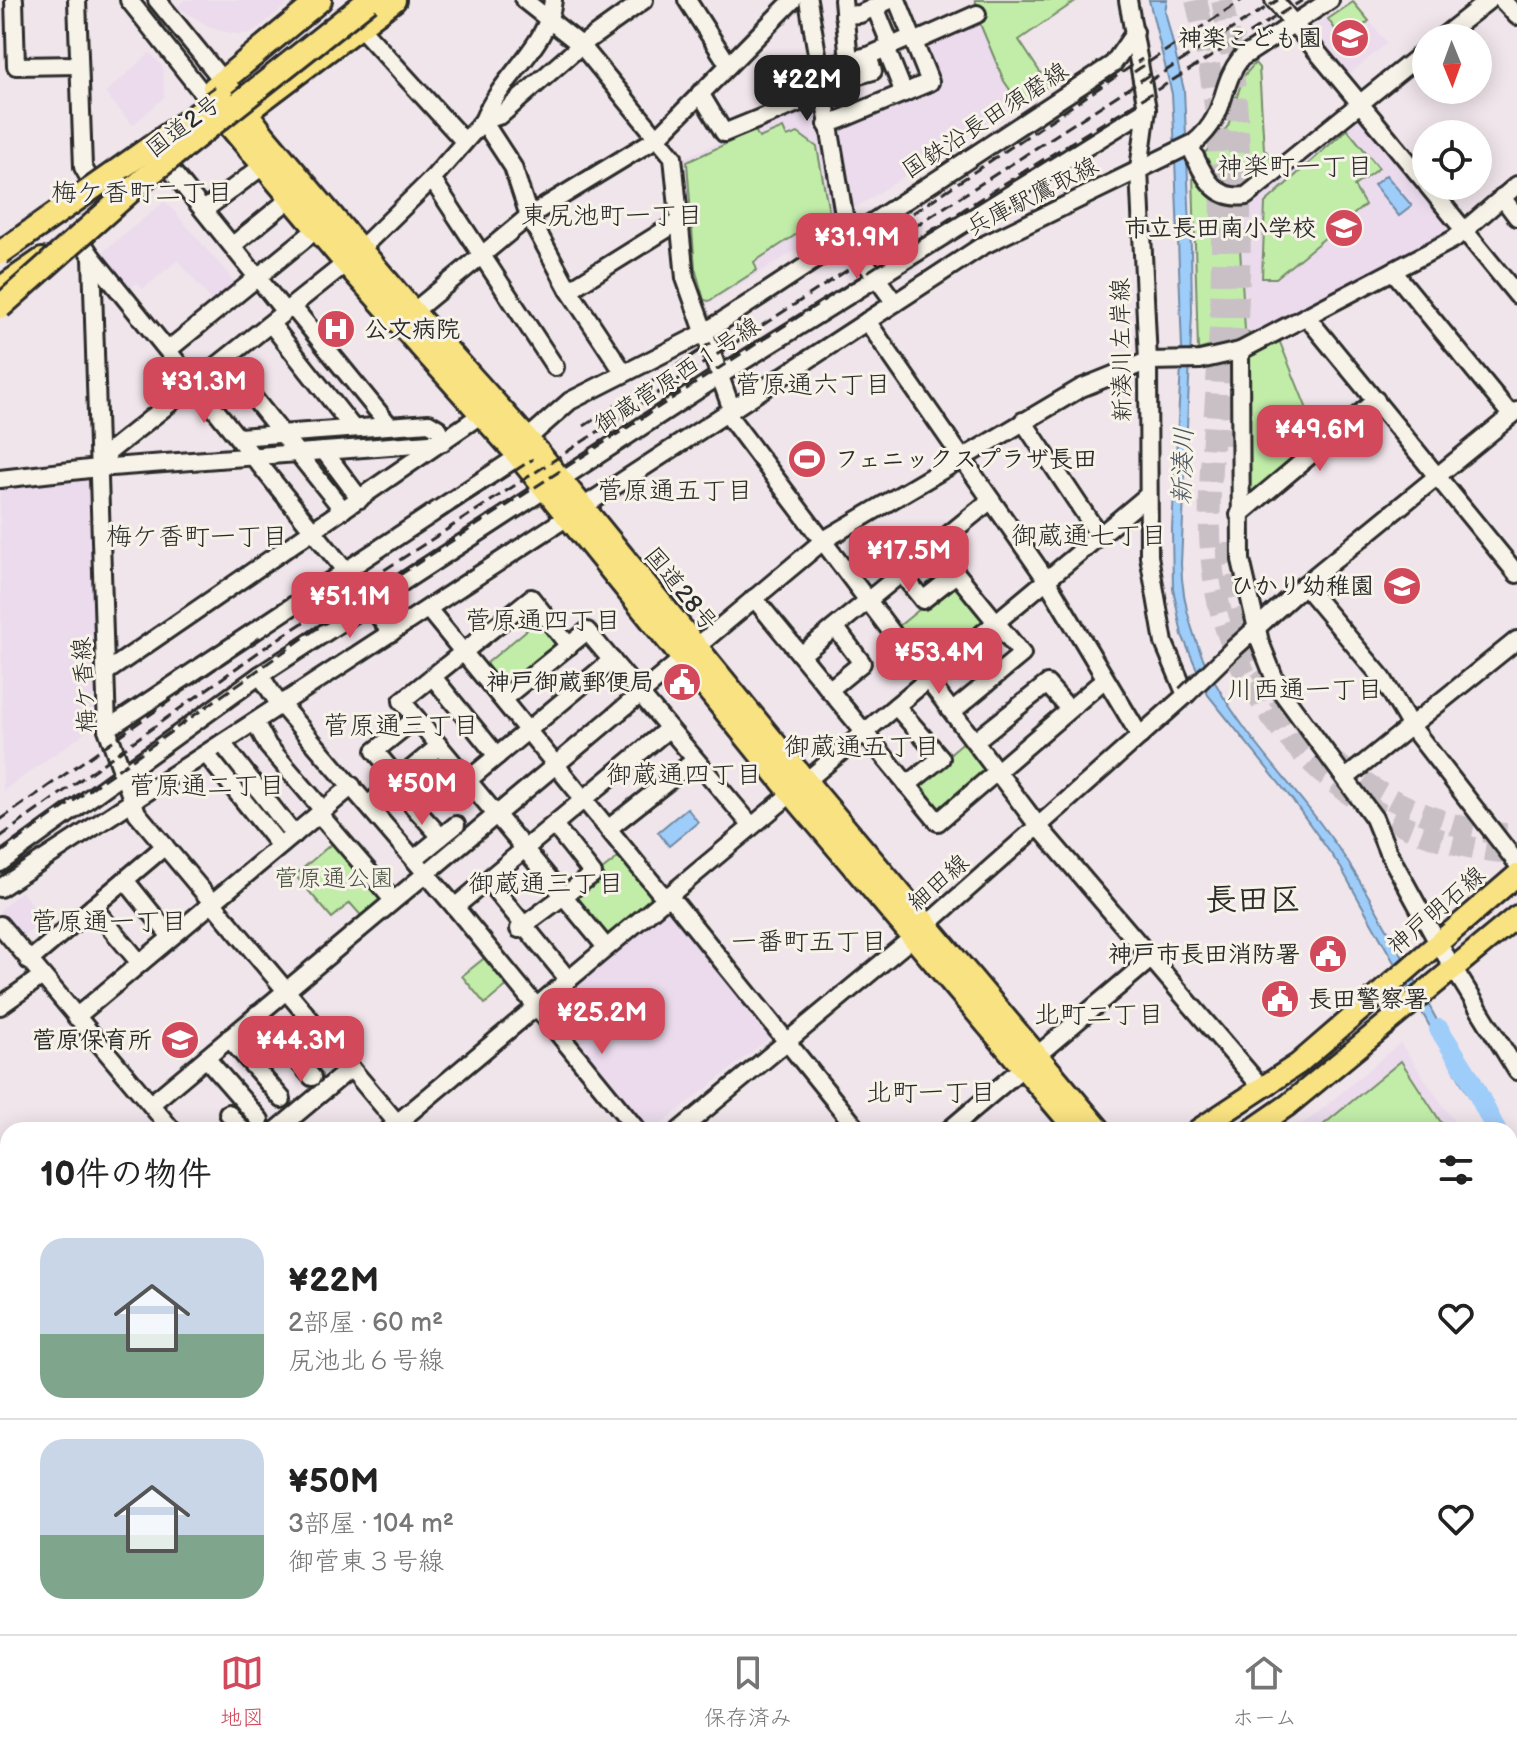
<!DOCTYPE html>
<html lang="ja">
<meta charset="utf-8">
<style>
body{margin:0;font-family:"Balsamiq Sans","Klee One",sans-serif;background:#f2f2f2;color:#222;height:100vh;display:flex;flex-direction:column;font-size:30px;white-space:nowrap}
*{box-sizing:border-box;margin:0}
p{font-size:26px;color:#767676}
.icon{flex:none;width:44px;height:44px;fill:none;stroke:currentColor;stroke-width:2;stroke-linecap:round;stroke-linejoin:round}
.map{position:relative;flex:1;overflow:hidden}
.details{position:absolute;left:0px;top:1122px;width:1518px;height:512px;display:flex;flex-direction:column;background:#fff;border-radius:24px 24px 0 0;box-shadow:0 4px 20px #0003}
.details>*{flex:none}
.needle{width:52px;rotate:179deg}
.buttons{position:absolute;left:1412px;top:24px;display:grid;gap:16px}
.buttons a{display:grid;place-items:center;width:80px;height:80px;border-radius:50%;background:#fff;box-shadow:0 4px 20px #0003;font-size:40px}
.price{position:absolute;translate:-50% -68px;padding:0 18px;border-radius:16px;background:#d1495b;color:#fff;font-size:26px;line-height:52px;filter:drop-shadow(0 2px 4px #0008)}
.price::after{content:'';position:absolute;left:50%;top:48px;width:24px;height:18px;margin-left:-12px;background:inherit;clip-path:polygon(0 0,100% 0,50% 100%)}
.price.on{background:#222;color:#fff}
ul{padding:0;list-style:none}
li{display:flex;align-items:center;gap:24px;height:200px;padding:0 40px}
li+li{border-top:2px solid #e0e0e0}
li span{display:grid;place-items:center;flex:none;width:224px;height:160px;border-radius:24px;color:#555}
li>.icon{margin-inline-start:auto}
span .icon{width:96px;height:96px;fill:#fffc;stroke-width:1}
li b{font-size:34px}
h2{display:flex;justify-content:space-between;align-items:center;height:96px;padding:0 40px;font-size:34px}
.tab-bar{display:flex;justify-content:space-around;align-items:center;height:112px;border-top:2px solid #e0e0e0;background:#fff;font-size:22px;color:#767676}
.tab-bar a{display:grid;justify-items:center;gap:4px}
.tab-bar .on{color:#d1495b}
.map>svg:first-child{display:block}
.built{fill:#ebdbed}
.green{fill:#c1eda9;stroke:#768c6a;stroke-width:2}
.water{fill:#9fcdfa;stroke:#718ca7;stroke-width:2}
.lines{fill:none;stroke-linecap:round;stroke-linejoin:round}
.river{stroke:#9fcdfa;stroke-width:20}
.highway-tunnel{stroke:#c9c0c5;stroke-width:22;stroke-dasharray:22 11;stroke-linecap:butt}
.minor-casing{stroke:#2b2b2b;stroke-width:22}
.major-casing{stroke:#2b2b2b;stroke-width:26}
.highway-casing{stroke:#2b2b2b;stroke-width:28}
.minor{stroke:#f7f3e8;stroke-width:16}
.major{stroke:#f8e281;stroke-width:20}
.highway{stroke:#f8e281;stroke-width:22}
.rail{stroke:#2b2b2b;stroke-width:3;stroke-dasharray:12 6;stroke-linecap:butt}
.minor-bridge-casing{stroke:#2b2b2b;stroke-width:22;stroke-linecap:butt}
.highway-bridge-casing{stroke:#2b2b2b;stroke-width:28;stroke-linecap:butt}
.minor-bridge{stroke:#f7f3e8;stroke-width:16}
.highway-bridge{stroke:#f8e281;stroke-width:22}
.labels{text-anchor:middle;stroke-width:6;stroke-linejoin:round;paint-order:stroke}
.poi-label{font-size:24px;font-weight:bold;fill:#2b2b2b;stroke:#f7f3e8;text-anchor:end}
.street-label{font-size:24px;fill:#2b2b2b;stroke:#f7f3e8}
.park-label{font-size:24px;fill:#495244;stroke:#f7f3e8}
.neighbourhood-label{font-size:26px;fill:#2b2b2b;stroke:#f7f3e8}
.water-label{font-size:26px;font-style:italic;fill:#48545f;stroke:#f7f3e8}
.district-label{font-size:32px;font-weight:bold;fill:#2b2b2b;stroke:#f7f3e8}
</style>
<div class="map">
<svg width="1517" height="1634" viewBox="0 0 1517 1634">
<rect width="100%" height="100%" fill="#f0e5eb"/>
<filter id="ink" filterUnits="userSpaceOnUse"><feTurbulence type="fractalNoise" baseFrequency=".0125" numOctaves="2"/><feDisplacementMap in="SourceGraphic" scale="16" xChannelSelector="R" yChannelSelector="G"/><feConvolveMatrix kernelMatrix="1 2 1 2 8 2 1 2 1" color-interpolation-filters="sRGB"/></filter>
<g filter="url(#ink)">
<!-- built -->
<g class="built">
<polygon points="185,0 293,0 252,33 237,34 214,29 177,7"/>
<polygon points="1353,1 1387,43 1347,76 1312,34 1313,26"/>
<polygon points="978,19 1004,81 1019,103 850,211 835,134 839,126 936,85 920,42"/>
<polygon points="150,53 163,67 164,97 133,125 105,93"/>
<polygon points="816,101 836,225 707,305 702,303 691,269 681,159"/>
<polygon points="1355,116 1363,118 1449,225 1449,231 1251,335 1245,330 1238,216"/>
<polygon points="165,201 239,287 216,306 178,260 143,289 137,282 126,291 102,262 103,252"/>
<polygon points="89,473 97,724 3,791 0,484"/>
<polygon points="21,891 44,919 19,941 0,918 0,910"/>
<polygon points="660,909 671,909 772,1036 654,1130 645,1130 548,1013 549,1002"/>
<polygon points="1400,1043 1460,1130 1293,1130 1314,1116"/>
</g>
<!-- green -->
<g class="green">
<polygon points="975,0 1077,0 1019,40 1049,86 1019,103 1004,81 978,19 982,16"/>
<polygon points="1353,2 1369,21 1344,42 1328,19"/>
<path d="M 1255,63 L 1259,68 L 1264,149 L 1275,162 C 1238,192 1228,201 1204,154 L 1228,126 L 1243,77 Z"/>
<polygon points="783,128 787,137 798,133 817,147 829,213 754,262 757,270 709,301 704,300 695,268 687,162 755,130 759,138"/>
<polygon points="1347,129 1379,168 1354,186 1365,205 1276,278 1262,278 1265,203"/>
<polygon points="1197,172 1216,198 1249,200 1251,204 1238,216 1245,330 1251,335 1198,350 1193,174"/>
<polygon points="1279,340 1317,434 1252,494 1246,490 1248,356"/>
<polygon points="425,427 434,433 434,441 299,451 293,435"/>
<polygon points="952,583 957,584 985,621 933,665 927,665 899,626"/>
<polygon points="540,619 559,641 559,647 502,690 482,667"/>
<polygon points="966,740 989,774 943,813 935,813 916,789 916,782"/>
<polygon points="336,840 388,899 365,920 350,903 332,918 295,875"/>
<polygon points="620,856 653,894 654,900 611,937 603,936 572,902 573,893"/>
<polygon points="487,956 510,983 485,1004 462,976"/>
<polygon points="1401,1061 1446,1130 1317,1130"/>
</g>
<!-- water -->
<g class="water">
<path d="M 1149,0 L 1167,0 L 1165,11 L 1184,90 L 1191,250 L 1192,312 L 1181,564 C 1186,699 1291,768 1356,875 C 1407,959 1448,1047 1499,1130 L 1488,1130 L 1341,868 L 1291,798 L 1208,695 L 1182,635 L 1173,588 L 1172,529 L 1182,349 L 1174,131 L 1172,94 Z"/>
<polygon points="1386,175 1412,206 1399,216 1374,185"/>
<polygon points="687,808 698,822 669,846 658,832"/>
</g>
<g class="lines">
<!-- river -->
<polyline class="river" points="1439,1029 1470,1078 1496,1130"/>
<!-- highway-tunnel -->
<g class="highway-tunnel">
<path d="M 1196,0 C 1226,122 1225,242 1218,367 C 1214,441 1202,522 1217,596 C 1247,735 1374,847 1517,853"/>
<path d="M 1222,0 C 1251,148 1239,296 1229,445"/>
<path d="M 1227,543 C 1231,603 1249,655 1283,705"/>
<path d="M 1336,763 C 1387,803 1451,832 1517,835"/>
</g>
<!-- minor casing -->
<g class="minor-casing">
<g id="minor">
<polyline points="14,0 16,66 79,65"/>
<polyline points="77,0 83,167 93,185"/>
<polyline points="129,0 205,96"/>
<polyline points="157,0 223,81"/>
<polyline points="524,0 581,45 673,157 685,278 732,410"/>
<polyline points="687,0 728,64"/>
<polyline points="808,0 848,239 895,303"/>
<polyline points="843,0 849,60"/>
<polyline points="1274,0 1426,183"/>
<polyline points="1502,0 1517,16"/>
<polyline points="875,7 891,46"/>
<polyline points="844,15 860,14 890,0"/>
<polyline points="360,27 464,141"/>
<polyline points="1441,38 1489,0"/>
<polyline points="914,42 977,14"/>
<polyline points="886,48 904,93"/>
<polyline points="818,67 868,56 912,37"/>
<polyline points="821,86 873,71 868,56"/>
<polyline points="700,93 724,133 822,93"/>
<polyline points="483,121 513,167 529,216 569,290 624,373"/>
<path d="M 483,121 C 500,78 549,45 553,0"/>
<polyline points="827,125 930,82 897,0"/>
<path d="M 1190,146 C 1203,173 1212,201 1246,196 L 1426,50"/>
<polyline points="170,169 282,308 296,311 389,425"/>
<polyline points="432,179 555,367"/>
<polyline points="1428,186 1517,295"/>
<polyline points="1502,197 1517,217"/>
<polyline points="204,210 264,165"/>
<polyline points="78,236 92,257 107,729 137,813 403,1130"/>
<polyline points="233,245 292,197"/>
<polyline points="92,257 344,569"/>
<polyline points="1393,271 1511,415"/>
<polyline points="569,290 678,222"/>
<polyline points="413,312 529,216 657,138 793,0"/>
<polyline points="1306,316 1517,574"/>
<polyline points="867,321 1046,579 1140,736"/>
<polyline points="271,324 353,428"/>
<polyline points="168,350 318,228"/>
<polyline points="1240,351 1241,560 1260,642 1278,687 1374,818 1387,850 1438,943 1517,1071"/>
<polyline points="224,361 343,510"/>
<polyline points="727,414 1039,827 1262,1088"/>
<polyline points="1023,421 1099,535"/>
<polyline points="324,451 360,499"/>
<polyline points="98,468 110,451 346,263 432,179 483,121 501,115 581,45 644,0"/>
<polyline points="0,479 98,468 443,442 439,429 429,423 239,437"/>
<polyline points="1239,515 1376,400"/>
<polyline points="935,547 1022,654 953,711"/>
<polyline points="902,574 923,600 956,574"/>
<polyline points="1304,585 1383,679 1410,725 1517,863"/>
<polyline points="754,598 938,822 1105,679"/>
<polyline points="369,603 391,633"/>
<polyline points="428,609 659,891 676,904 858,1130"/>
<polyline points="569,646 531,598 402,701 605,946"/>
<polyline points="1232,650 1304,585 1517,411"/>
<polyline points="801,655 991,500"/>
<polyline points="105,673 482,414"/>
<polyline points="260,675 275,698 455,907 637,1130"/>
<polyline points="433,677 497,756"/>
<polyline points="829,690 862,663 836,628"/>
<polyline points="503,699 587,631 751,825"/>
<polyline points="896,706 941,758 907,785"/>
<polyline points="255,722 268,746 323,810"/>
<polyline points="107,729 519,456 527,439 570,401 704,333 1113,64 1135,32"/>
<polyline points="975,741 1047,684 1069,709"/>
<polyline points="222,743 294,835"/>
<polyline points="206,754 280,846"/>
<polyline points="1346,778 1517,640"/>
<polyline points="399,780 375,751 416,718"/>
<polyline points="467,781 612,660"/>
<polyline points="368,805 439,746"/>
<polyline points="413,806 441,837"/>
<polyline points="319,814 393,900"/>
<polyline points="609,828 695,760"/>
<polyline points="414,859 456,825"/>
<polyline points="0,863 260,675 719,376 1147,109"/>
<polyline points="125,880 171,937"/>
<polyline points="487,880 568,979"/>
<path d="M 0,888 L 982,246 L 1194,143 C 1229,114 1218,87 1241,58 L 1330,0"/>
<polyline points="93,907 140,963"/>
<polyline points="455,907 668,729"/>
<polyline points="0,925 172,1130"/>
<polyline points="519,929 593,874 554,825"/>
<polyline points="29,961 165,846"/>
<polyline points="0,1006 42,976"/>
<polyline points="257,1014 312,1077"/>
<polyline points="76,1017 352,786"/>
<polyline points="229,1038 282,1099"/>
<polyline points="206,1058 260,1120"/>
<polyline points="302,1064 329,1042"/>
<polyline points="151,1104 824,540 1081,388 1148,361 1200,360 1240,351 1454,239 1517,185"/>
<polyline points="228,1113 242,1130"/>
<polyline points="390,1129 1147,496"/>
<polyline points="277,1130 351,1068"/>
<polyline points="680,1130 912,938 1186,695 1164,643 1149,556 1148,361 1139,169 1147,109 1128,0"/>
<polyline points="949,1130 1153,957"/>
<polyline points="0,1294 8,1288"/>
<polyline points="1510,1346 1517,1340"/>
<polyline points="0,1390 8,1389"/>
<polyline points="0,1405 8,1404"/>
<polyline points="0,1483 8,1476"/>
<polyline points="1510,1524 1517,1515"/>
<polyline points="1510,1564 1517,1574"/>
<polyline points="339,1626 345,1634"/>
<polyline points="388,1626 395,1634"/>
<polyline points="440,1626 446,1634"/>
<polyline points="540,1626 546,1634"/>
<polyline points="814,1626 821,1634"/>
<polyline points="1081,1626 1089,1634"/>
<polyline points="1273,1626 1279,1634"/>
<polyline points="1500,1626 1506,1634"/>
<polyline points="160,1634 170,1626"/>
<polyline points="271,1634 281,1626"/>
<polyline points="482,1634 491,1626"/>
<polyline points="578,1634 588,1626"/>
<polyline points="1047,1634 1056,1626"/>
<polyline points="1170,1634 1179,1626"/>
<polyline points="1365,1634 1374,1626"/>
<polyline points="1409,1634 1417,1626"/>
</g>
</g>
<!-- major casing -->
<g class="major-casing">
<g id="major">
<polyline points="1198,1130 1298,1064 1517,875"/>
<polyline points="1252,1130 1288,1105 1517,916"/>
<polyline points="877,1634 886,1626"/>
<polyline points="912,1634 921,1626"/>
</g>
</g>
<!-- highway casing -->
<g class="highway-casing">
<g id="highway">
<polyline points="223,81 264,136 413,312 527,439 805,781 1099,1130"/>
<polyline points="214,88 320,0"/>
<polyline points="211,103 346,263 519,456 801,804 1077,1130"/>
<polyline points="238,118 394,0"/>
<polyline points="0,289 42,260"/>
<polyline points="0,1613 8,1607"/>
<polyline points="27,1634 36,1626"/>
</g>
</g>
<!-- minor -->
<use href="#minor" class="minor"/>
<!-- major -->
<use href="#major" class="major"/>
<!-- highway -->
<use href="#highway" class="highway"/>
<!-- rail -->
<g class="rail">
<polyline points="1134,72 1242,0"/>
<polyline points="1148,82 1278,0"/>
<polyline points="913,213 1142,59"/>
<polyline points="584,426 711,343"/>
<polyline points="439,520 533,459"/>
<polyline points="0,820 262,636"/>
<polyline points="0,837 270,644 1155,71"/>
<polyline points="0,853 313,631 994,190 1303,0"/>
</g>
<!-- minor-bridge casing -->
<g class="minor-bridge-casing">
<polyline id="minor-bridge" points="1186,695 1232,650"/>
</g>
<!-- highway-bridge casing -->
<g class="highway-bridge-casing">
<g id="highway-bridge">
<polyline points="0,253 222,97"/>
<polyline points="0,307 145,178 369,0"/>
</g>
</g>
<!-- minor-bridge -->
<use href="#minor-bridge" class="minor-bridge"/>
<!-- highway-bridge -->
<use href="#highway-bridge" class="highway-bridge"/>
</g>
</g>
<!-- icons -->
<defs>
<g id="school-disc" transform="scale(2)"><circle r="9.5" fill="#d1495b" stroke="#f7f3e8"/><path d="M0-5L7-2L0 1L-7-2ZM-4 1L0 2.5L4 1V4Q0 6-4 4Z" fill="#fff"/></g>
<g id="hospital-disc" transform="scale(2)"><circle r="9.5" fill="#d1495b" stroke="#f7f3e8"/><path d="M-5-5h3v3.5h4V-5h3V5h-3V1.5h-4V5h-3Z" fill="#fff"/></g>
<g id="stadium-disc" transform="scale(2)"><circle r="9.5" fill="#d1495b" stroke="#f7f3e8"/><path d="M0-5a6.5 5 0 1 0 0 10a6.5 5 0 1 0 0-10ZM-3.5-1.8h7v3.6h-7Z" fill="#fff"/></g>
<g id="civic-disc" transform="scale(2)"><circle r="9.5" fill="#d1495b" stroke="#f7f3e8"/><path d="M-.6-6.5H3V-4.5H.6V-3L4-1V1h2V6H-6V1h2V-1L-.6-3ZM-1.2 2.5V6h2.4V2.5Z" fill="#fff"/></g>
</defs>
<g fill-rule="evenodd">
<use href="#school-disc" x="1350" y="38"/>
<use href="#school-disc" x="1344" y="228"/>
<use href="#hospital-disc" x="336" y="329"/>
<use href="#stadium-disc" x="807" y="459"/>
<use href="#school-disc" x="1402" y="586"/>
<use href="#civic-disc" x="682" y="682"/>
<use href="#civic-disc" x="1328" y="954"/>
<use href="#civic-disc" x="1280" y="999"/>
<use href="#school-disc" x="180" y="1040"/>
</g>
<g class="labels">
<!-- poi labels -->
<g class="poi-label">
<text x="1322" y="46">神楽こども園</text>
<text x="1316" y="236">市立長田南小学校</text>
<text x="364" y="337" text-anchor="start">公文病院</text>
<text x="835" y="467" text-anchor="start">フェニックスプラザ長田</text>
<text x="1374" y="594">ひかり幼稚園</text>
<text x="654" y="690">神戸御蔵郵便局</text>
<text x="1300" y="962">神戸市長田消防署</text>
<text x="1308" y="1007" text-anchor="start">長田警察署</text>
<text x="152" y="1048">菅原保育所</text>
</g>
<!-- street labels -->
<g class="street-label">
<text transform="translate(985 120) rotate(-33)" y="8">国鉄沿長田須磨線</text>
<text transform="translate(183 126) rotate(-37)" y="8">国道2号</text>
<text transform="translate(1032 196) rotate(-27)" y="8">兵庫駅鷹取線</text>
<text transform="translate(1121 350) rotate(-91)" y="8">新湊川左岸線</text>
<text transform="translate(677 375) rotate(-33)" y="8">御蔵菅原西１号線</text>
<text transform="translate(681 589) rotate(51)" y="8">国道28号</text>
<text transform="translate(84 685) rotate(-94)" y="8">梅ケ香線</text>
<text transform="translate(938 882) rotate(-41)" y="8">細田線</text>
<text transform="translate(1436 910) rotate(-41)" y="8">神戸明石線</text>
</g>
<!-- park labels -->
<g class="park-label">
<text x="334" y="886">菅原通公園</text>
</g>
<!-- neighbourhood labels -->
<g class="neighbourhood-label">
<text x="1295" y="175">神楽町一丁目</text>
<text x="142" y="201">梅ケ香町二丁目</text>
<text x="612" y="224">東尻池町一丁目</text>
<text x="813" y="393">菅原通六丁目</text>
<text x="675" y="499">菅原通五丁目</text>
<text x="1089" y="544">御蔵通七丁目</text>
<text x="197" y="545">梅ケ香町一丁目</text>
<text x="543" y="629">菅原通四丁目</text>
<text x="1305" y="698">川西通一丁目</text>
<text x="401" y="734">菅原通三丁目</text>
<text x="862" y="755">御蔵通五丁目</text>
<text x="684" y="783">御蔵通四丁目</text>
<text x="207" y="794">菅原通二丁目</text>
<text x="546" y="892">御蔵通三丁目</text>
<text x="109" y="930">菅原通一丁目</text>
<text x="809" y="950">一番町五丁目</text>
<text x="1099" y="1023">北町二丁目</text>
<text x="931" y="1101">北町一丁目</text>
</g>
<!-- water labels -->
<g class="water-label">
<text transform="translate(1182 466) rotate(-88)" y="9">新湊川</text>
</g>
<!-- district labels -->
<g class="district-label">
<text x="1253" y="910">長田区</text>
</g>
</g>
</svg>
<div class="buttons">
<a><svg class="needle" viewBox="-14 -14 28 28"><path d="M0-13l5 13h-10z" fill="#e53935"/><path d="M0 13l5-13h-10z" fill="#767676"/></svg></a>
<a><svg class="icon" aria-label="locate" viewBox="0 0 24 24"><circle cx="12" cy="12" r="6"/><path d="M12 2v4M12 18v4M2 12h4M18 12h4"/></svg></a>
</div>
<b class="price on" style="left:807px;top:123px">¥22M</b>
<b class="price" style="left:857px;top:281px">¥31.9M</b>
<b class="price" style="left:204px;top:425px">¥31.3M</b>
<b class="price" style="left:1320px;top:473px">¥49.6M</b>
<b class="price" style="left:909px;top:594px">¥17.5M</b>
<b class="price" style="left:350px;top:640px">¥51.1M</b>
<b class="price" style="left:939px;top:696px">¥53.4M</b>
<b class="price" style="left:422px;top:827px">¥50M</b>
<b class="price" style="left:602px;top:1056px">¥25.2M</b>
<b class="price" style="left:301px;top:1084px">¥44.3M</b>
<section class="details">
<h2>10件の物件<svg class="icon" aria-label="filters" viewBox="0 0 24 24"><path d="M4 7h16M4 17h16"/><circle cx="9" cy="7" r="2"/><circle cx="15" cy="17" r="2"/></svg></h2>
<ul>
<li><span style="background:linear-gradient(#c9d6e8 60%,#7fa58c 0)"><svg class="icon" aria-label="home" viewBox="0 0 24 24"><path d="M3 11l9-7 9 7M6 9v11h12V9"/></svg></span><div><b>¥22M</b><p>2部屋 · 60 m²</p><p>尻池北６号線</p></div><svg class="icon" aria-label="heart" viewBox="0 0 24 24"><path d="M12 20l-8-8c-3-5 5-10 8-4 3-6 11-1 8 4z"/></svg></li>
<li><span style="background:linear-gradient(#c9d6e8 60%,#7fa58c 0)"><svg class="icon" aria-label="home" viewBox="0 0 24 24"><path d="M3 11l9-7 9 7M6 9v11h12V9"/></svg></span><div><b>¥50M</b><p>3部屋 · 104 m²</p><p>御菅東３号線</p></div><svg class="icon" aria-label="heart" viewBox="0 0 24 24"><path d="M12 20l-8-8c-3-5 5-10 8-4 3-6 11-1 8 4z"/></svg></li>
</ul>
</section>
</div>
<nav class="tab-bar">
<a class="on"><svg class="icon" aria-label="map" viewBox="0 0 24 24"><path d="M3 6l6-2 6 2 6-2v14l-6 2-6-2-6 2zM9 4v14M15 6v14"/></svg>地図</a>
<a><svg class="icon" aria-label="saved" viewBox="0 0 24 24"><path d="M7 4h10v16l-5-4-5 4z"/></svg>保存済み</a>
<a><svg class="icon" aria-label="home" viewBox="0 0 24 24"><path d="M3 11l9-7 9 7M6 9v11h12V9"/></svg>ホーム</a>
</nav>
